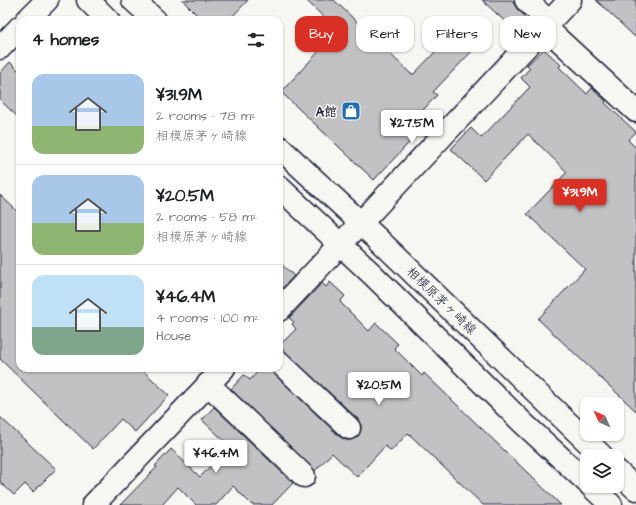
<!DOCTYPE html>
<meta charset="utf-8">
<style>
body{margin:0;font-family:"Architects Daughter","Klee One",sans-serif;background:#f2f2f2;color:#202124;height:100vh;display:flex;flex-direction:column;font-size:15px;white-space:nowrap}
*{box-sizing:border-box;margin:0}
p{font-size:13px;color:#757577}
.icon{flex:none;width:22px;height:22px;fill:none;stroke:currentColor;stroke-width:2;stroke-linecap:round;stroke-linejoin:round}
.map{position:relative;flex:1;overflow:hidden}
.drawer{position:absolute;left:16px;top:16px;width:267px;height:356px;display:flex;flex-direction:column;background:#fff;border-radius:12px;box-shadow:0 1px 3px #0004}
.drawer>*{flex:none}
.top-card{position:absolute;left:295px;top:16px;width:281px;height:36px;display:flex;gap:8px}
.needle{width:26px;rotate:315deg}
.controls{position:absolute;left:580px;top:397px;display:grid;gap:8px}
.controls a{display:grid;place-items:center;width:44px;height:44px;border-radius:8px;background:#fff;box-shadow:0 1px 3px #0004;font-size:20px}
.price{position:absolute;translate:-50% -34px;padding:0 9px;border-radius:4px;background:#fff;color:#222;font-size:13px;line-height:26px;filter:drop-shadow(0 1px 2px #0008)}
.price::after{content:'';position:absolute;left:50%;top:24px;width:12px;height:9px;margin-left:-6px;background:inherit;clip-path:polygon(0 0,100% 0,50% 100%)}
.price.current{background:#d93025;color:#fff}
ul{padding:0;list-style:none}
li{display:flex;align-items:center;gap:12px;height:100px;padding:0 16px}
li+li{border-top:1px solid #e0e0e0}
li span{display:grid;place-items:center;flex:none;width:112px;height:80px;border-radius:12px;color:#555}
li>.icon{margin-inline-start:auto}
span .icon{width:48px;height:48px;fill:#fffc;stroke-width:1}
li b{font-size:17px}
h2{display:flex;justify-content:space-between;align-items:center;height:48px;padding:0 16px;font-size:17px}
.tag{padding:0 14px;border-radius:12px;background:#fff;box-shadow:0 1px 3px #0004;font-size:14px;line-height:36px}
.tag.current{background:#d93025;color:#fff}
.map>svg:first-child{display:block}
.building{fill:#c2c2c4;stroke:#22223b}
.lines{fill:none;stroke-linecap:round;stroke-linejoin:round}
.minor-casing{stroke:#22223b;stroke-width:25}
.major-casing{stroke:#22223b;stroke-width:25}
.minor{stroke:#f6f6f2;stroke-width:22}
.major{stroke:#f6f6f2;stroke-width:22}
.labels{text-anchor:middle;stroke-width:3;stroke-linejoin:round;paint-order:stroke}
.poi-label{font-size:13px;font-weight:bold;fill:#22223b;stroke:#f6f6f2;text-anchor:end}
.street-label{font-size:13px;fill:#22223b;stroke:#f6f6f2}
</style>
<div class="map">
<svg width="636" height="505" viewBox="0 0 636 505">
<rect width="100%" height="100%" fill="#f6f6f2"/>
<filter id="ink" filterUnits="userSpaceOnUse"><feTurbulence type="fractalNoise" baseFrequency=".025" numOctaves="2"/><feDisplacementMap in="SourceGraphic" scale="8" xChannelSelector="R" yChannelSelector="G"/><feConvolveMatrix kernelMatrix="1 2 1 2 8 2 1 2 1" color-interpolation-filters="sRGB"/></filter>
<g filter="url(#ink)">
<!-- building -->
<g class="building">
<polygon points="182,0 248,0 229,20 202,20"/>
<polygon points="306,0 334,0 411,74 414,74 456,30 475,48 433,92 437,95 411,123 420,131 374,180 281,92 338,31"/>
<polygon points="482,0 512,0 517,9 525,16 514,30"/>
<polygon points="596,0 636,0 636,38"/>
<polygon points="544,49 561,65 559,67 587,94 592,88 606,101 605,103 636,132 628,140 636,148 636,411 538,319 585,269 527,214 567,172 528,134 484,180 451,149 471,128 481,138 530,87 521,78 530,68 527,65"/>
<polygon points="10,62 20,72 20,119 0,100 0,73"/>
<polygon points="0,195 20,214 20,368 140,368 169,395 135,432 121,419 93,449 0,359"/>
<polygon points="279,262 294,276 279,292"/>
<polygon points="330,282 345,296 340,302 369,331 376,323 398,344 394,348 422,376 424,373 561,505 483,505 408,433 391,451 385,446 357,477 332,453 315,471 231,389 244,375 250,380 261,368 268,368 340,437 346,440 352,440 358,436 361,430 361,425 358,419 279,346 296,329 292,324 294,322 289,318 322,283 326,287"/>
<polygon points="214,407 293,483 272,505 252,505 233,486 216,505 196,505 178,487 162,505 120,505 157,467 155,466 171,449 200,477 230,446 202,420"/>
<polygon points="0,417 56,469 33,492 25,484 14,495 0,482"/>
</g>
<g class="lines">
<!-- minor casing -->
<g class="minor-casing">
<g id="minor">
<polyline points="526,0 549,22"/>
<polyline points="27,20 47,0"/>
<polyline points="545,27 636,111"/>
<polyline points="0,48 20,27"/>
<polyline points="279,310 570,0"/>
<polyline points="279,362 349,428"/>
<polyline points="208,384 304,476"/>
<polyline points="93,505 224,368"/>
</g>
</g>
<!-- major casing -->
<g class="major-casing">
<g id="major">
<polyline points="88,0 108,20"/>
<polyline points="133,0 155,20"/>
<polyline points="279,147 377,238 602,456"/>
<polyline points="279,187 373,275 523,423 587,482"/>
<polyline points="617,471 636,489"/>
<polyline points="591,486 611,505"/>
</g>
</g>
<!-- minor -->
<use href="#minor" class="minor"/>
<!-- major -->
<use href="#major" class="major"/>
</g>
</g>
<!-- icons -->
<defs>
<g id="shop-square" transform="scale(1)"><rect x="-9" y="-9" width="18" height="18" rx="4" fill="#1f6fb2" stroke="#f6f6f2"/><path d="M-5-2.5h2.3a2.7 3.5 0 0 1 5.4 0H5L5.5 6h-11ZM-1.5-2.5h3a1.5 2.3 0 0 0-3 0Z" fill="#fff"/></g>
</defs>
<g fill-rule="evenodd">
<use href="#shop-square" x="351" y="111"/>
</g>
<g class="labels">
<!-- poi labels -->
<g class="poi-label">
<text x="337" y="116">A館</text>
</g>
<!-- street labels -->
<g class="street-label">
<text transform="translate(442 300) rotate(44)" y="5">相模原茅ヶ崎線</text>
</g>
</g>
</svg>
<div class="controls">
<a><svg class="needle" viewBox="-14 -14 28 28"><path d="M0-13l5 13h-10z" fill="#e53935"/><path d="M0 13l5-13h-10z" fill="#757577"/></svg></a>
<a><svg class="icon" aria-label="layers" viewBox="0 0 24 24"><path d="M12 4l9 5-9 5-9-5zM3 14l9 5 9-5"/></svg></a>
</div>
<b class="price" style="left:412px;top:144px">¥27.5M</b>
<b class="price current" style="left:580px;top:213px">¥31.9M</b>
<b class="price" style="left:379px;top:406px">¥20.5M</b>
<b class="price" style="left:216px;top:474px">¥46.4M</b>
<div class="top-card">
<a class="tag current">Buy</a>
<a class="tag">Rent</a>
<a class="tag">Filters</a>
<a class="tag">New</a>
</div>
<section class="drawer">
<h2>4 homes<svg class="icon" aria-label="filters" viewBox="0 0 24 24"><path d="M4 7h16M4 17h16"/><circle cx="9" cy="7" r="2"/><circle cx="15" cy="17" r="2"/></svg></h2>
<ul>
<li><span style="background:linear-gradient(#a9c7e8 65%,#8fb573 0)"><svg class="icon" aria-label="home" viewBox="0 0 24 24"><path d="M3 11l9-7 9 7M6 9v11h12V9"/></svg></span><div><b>¥31.9M</b><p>2 rooms · 78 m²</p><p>相模原茅ヶ崎線</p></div></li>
<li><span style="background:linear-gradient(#a9c7e8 60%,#8fb573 0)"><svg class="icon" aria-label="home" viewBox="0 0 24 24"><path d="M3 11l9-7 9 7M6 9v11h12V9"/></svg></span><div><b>¥20.5M</b><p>2 rooms · 58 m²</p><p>相模原茅ヶ崎線</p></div></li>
<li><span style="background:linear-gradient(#bfe0f5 65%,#7fa58c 0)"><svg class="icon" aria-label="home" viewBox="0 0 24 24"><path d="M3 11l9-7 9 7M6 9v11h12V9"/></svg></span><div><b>¥46.4M</b><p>4 rooms · 100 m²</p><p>House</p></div></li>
</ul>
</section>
</div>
